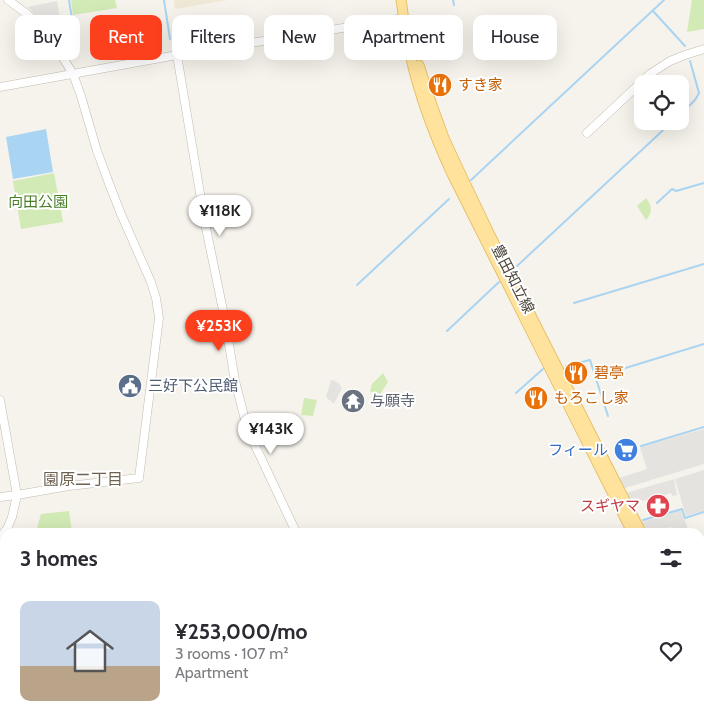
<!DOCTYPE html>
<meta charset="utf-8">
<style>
body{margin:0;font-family:Cabin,"Noto Sans JP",sans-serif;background:#f2f2f3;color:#2b2b33;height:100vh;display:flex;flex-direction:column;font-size:19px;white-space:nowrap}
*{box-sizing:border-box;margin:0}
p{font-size:16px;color:#7c7c81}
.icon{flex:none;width:28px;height:28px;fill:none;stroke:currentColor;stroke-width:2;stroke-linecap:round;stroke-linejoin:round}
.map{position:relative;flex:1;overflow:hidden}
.details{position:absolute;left:0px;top:528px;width:705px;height:196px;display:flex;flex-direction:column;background:#fff;border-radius:15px 15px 0 0;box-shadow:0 5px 20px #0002}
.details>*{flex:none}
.hud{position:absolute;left:15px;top:15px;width:675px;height:45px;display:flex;gap:10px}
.controls{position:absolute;left:634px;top:75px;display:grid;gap:10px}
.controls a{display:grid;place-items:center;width:55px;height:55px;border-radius:10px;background:#fff;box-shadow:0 5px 20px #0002;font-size:25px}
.price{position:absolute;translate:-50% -42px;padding:0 11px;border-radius:18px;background:#fff;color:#222;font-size:16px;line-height:32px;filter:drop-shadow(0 1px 2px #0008)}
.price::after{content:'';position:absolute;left:50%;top:30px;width:15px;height:11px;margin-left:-8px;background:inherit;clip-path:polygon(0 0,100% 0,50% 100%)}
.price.current{background:#fc3f1d;color:#fff}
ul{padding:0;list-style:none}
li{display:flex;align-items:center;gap:15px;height:125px;padding:0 20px}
li span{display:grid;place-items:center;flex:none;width:140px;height:100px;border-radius:10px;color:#555}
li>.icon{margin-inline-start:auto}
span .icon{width:60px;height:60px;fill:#fffc;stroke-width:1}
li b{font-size:21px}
h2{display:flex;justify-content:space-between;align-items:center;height:60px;padding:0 20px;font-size:21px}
.chip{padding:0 18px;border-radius:10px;background:#fff;box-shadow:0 5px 20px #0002;font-size:18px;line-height:45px}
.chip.current{background:#fc3f1d;color:#fff}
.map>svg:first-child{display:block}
.education{fill:#efe8d6}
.green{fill:#d2eab5}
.parking{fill:#e5e3e0}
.water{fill:#a9d4f2}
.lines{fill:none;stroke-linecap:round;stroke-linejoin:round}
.stream{stroke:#a9d4f2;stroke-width:2}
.tertiary-casing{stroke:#c2bbae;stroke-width:9}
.secondary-casing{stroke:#d6c79b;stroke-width:11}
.primary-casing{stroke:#e6c16a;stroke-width:11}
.tertiary{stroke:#fff;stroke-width:8}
.secondary{stroke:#fff3cd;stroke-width:9}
.primary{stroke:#ffe39c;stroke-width:9}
.labels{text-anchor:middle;stroke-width:4;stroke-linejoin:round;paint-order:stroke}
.food-label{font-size:15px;fill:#c56008;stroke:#fff;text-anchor:start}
.park-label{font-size:15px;fill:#4a7f2a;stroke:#fff}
.street-label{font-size:15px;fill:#4b4439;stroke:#fff}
.service-label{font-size:15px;fill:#4e5e75;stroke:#fff;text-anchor:start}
.worship-label{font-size:15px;fill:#5b616d;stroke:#fff;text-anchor:start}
.shop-label{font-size:15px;fill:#366cbe;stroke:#fff;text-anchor:end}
.health-label{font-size:15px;fill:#be3a42;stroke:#fff;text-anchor:end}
.neighbourhood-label{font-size:16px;fill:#6e6250;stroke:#fff}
</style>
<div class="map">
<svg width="704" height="723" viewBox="0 0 704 723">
<rect width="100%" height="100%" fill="#f6f3ec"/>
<!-- education -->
<g class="education">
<polygon points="174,0 228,0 175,9"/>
<polygon points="148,719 278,719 273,723 151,723"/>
</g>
<!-- green -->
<g class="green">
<polygon points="71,0 115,0 117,8 73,15"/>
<polygon points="692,0 704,0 704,29 687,32"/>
<polygon points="54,173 63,222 21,229 13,181"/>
<path d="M 646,198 C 652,205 653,213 646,220 L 637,206 Z"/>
<polygon points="383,373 388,382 379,396 370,391 372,384"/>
<polygon points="304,398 317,400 313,416 301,415"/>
<polygon points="69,511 72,532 36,532 41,514"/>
<polygon points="155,719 204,719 200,723 158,723"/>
</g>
<!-- parking -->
<g class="parking">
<polygon points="57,1 60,18 42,22 28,7"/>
<polygon points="331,380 333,380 340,384 340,386 342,388 334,404 326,397"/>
<polygon points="704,429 704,464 625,488 624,487 619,478 647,469 640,447"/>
<polygon points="704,470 704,511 686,516 675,479"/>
<polygon points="674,479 677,495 672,496 671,493 643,501 641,500 632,503 626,493"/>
<polygon points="681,510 689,532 673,532 671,527 652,532 647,532 642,522"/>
</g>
<!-- water -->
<polygon class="water" points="46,129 53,172 13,179 6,137"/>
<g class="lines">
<!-- stream -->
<g class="stream">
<polyline points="69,0 77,50"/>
<polyline points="164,0 170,39"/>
<polyline points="453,0 454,5"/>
<polyline points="653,11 685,46"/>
<polyline points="680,115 695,100 699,93 690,61"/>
<polyline points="471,180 664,0"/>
<polyline points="657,203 672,189 676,191 704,183"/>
<polyline points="517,266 673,121"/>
<polyline points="357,285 449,199"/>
<polyline points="574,303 704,264"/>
<polyline points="447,331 499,282"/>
<polyline points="566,366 590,360 608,416"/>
<polyline points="596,377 704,344"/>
<polyline points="516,393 543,369"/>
<polyline points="641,446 704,427"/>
<polyline points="643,520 682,509 685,518 704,512"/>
<polyline points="700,594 704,591"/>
<polyline points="700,605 704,617"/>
</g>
<!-- tertiary casing -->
<g class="tertiary-casing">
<g id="tertiary">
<polyline points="177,55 205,223 225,320 235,381 240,400 245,420 252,439 296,532"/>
<polyline points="0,87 177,55 404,18"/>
<polyline points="587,133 650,74 670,61 685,55 704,49"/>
<polyline points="0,400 17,495 12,517 7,529 0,537"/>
<polyline points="0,497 17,495 69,486 139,478 159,318 156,298 151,282 121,214 110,186 97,151 81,96 73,74 58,50 36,22 27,14 8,0"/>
<polyline points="388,719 390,723"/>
</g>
</g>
<!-- secondary casing -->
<g class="secondary-casing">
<g id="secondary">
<polyline points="700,637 704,635"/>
<polyline points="577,723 583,719"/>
</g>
</g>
<!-- primary casing -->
<g class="primary-casing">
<g id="primary">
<path d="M 401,0 C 403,11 404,23 406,34 C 414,81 432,131 452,174 L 632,532"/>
<polyline points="419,65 431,102 444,138 456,164 489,233 641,532"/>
<polyline points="700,650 704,657"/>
<polyline points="700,663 704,671"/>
</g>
</g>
<!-- tertiary -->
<use href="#tertiary" class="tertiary"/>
<!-- secondary -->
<use href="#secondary" class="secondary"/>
<!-- primary -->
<use href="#primary" class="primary"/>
</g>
<!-- icons -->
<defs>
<g id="restaurant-disc" transform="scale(1.25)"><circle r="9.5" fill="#e8710a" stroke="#fff"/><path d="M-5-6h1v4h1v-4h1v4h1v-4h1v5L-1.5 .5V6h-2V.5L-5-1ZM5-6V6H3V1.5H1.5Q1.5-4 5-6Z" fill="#fff"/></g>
<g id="civic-disc" transform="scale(1.25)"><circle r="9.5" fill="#5c6f8a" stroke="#fff"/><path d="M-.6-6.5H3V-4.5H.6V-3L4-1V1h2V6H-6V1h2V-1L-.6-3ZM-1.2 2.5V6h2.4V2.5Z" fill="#fff"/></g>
<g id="temple-disc" transform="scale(1.25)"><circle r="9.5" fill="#6b7280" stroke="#fff"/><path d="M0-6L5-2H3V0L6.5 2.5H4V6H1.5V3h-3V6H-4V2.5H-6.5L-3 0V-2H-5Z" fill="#fff"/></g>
<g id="supermarket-disc" transform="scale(1.25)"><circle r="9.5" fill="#3f7fe0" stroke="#fff"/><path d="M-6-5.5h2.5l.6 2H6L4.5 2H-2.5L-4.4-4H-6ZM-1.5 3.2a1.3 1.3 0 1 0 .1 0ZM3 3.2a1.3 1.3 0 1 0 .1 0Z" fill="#fff"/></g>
<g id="pharmacy-disc" transform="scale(1.25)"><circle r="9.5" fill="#e0444e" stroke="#fff"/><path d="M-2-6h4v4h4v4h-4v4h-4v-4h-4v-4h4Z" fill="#fff"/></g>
</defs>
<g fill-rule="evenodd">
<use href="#restaurant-disc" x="440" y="85"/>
<use href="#restaurant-disc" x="576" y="373"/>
<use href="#civic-disc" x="130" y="386"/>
<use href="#restaurant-disc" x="536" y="398"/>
<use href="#temple-disc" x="353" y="401"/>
<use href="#supermarket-disc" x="626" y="450"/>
<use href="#pharmacy-disc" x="658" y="506"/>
</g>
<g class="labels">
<!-- food labels -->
<g class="food-label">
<text x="458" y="90">すき家</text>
<text x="594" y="378">碧亭</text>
<text x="554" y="403">もろこし家</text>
</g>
<!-- park labels -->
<g class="park-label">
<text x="38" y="207">向田公園</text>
</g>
<!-- street labels -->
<g class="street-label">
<text transform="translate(513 279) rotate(63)" y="5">豊田知立線</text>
</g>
<!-- service labels -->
<g class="service-label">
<text x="148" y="391">三好下公民館</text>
</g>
<!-- worship labels -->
<g class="worship-label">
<text x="370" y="406">与願寺</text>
</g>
<!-- shop labels -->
<g class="shop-label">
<text x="608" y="455">フィール</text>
</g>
<!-- health labels -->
<g class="health-label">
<text x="640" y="511">スギヤマ</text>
</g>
<!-- neighbourhood labels -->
<g class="neighbourhood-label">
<text x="83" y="485">園原二丁目</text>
</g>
</g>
</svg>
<div class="controls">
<a><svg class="icon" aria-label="locate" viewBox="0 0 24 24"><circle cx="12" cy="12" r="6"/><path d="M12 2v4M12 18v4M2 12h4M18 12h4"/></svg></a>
</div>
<b class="price" style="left:220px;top:237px">¥118K</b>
<b class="price current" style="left:219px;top:352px">¥253K</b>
<b class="price" style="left:271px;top:455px">¥143K</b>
<div class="hud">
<a class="chip">Buy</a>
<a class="chip current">Rent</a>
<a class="chip">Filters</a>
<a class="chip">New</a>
<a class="chip">Apartment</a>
<a class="chip">House</a>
</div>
<section class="details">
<h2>3 homes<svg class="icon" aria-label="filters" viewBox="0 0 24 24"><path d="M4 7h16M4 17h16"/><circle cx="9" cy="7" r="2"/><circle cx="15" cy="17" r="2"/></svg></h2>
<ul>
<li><span style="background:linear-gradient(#c9d6e8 65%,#b9a48a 0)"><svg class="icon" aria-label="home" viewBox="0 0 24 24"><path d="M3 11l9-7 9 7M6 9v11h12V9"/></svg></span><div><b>¥253,000/mo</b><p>3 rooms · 107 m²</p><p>Apartment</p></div><svg class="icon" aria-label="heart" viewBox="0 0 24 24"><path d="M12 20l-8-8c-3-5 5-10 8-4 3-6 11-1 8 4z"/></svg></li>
</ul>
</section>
</div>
